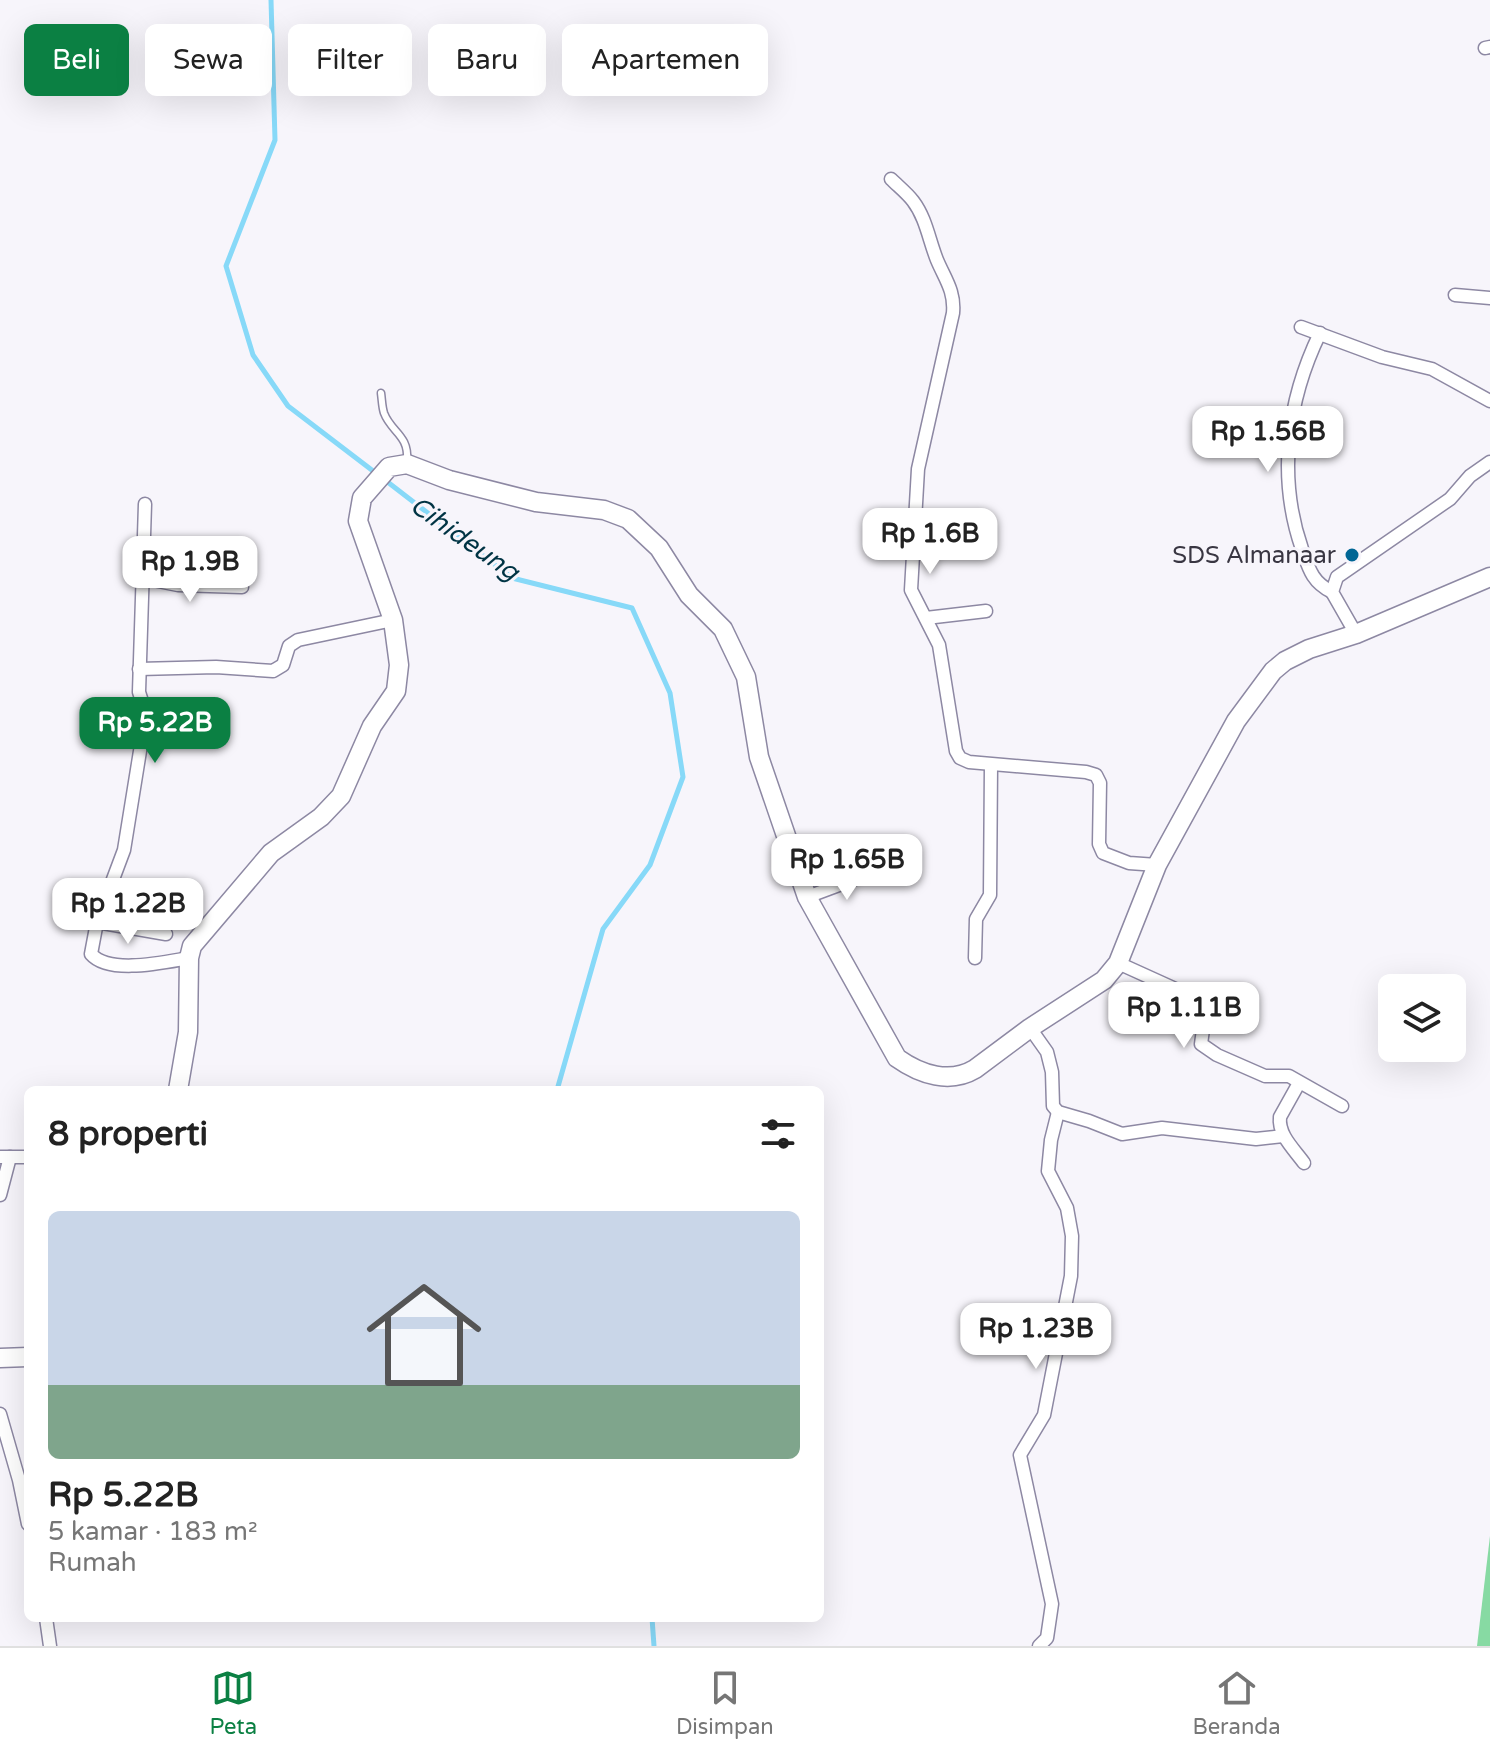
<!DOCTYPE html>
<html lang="id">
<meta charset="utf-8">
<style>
body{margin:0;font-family:"Varela Round",sans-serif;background:#f2f2f2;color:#222;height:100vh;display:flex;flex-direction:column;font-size:30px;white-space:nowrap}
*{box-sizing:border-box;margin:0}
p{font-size:26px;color:#767676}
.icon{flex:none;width:44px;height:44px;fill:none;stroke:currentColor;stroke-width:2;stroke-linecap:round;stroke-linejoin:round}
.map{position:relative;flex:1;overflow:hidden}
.side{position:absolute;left:24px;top:1086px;width:800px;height:536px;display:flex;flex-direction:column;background:#fff;border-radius:12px;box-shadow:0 8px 32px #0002}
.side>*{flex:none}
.top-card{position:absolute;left:24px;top:24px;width:800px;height:72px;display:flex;gap:16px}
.tools{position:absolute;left:1378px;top:974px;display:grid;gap:16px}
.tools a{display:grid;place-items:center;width:88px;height:88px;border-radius:12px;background:#fff;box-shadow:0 8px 32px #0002;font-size:40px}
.price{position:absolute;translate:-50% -68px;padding:0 18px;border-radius:16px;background:#fff;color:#222;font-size:26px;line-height:52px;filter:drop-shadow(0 2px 4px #0008)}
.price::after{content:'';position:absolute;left:50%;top:48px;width:24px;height:18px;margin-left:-12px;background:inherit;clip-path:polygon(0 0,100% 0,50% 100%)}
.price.on{background:#0b8043;color:#fff}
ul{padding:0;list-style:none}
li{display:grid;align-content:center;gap:16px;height:424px;padding:0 24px}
li span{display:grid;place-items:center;height:248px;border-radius:12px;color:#555}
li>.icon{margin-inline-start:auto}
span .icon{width:144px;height:144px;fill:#fffc;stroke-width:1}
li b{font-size:34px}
h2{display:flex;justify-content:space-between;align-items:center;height:96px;padding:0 24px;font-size:34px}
.tag{padding:0 28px;border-radius:12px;background:#fff;box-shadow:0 8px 32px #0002;font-size:28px;line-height:72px}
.tag.on{background:#0b8043;color:#fff}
.dock{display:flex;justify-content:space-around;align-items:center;height:112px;border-top:2px solid #e0e0e0;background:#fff;font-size:22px;color:#767676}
.dock a{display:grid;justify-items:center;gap:4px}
.dock .on{color:#0b8043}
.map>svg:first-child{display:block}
.forest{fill:#87daa3}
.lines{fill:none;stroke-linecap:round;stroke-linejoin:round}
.stream{stroke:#87d9f8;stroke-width:5}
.service-casing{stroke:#8d88a3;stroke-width:9}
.minor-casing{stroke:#8d88a3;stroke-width:15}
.secondary-casing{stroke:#8d88a3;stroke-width:21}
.service{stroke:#fff;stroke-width:6}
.minor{stroke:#fff;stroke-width:12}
.secondary{stroke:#fff;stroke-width:18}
.poi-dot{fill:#006695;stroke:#f7f5fb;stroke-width:3}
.labels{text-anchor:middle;stroke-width:6;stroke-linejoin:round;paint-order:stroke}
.poi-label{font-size:24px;fill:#393642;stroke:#f7f5fb;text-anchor:end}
.water-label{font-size:26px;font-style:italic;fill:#003444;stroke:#f7f5fb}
</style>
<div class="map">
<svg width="1490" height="1646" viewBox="0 0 1490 1646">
<rect width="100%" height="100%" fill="#f7f5fb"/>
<!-- forest -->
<polygon class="forest" points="1490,1536 1490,1646 1477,1646"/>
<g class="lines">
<!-- stream -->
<g class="stream">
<polyline points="271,0 275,140 226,266 253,355 288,406 377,474"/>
<polyline points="385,480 512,578 632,608 670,693 683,777 650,865 603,929 557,1090"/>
<polyline points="652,1618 654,1646"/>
</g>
<!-- service casing -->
<g class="service-casing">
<path id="service" d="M 381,393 C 382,400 382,407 384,413 C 391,432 409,435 407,460"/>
</g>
<!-- minor casing -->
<g class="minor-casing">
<g id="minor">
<polyline points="1485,48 1490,47"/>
<path d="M 891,179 C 898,186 907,193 913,201 C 926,218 929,240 937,260 C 945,279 955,291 953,313 L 918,469 L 911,590 L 939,645 L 956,751 L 960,758 L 969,762 L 1086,772 L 1096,775 L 1100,783 L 1099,844 L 1103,853 L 1129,863 L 1157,865"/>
<polyline points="1455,295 1490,298"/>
<polyline points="1301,327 1382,357 1432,369 1490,401"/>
<path d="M 1320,333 C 1287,401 1277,477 1302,549 C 1309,569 1312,582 1332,592"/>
<path d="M 145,504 L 139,692 L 146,714 L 124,850 L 97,922 L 91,954 C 109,975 165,962 189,958"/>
<polyline points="143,578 178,585 242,587"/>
<polyline points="926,618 986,611"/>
<polyline points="1356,634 1332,592 1337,577 1450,499 1470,476 1490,462"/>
<polyline points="139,669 216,667 273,671 283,665 289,646 298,640 393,620"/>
<polyline points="807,897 874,872"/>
<polyline points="97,922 166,934"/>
<polyline points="975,958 976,919 990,895 991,765"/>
<polyline points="1118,963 1204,1002 1206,1008 1201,1044 1217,1055 1265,1076 1289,1076 1342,1106"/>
<polyline points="1030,1028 1047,1052 1052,1072 1053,1106 1058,1112 1089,1121 1122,1134 1162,1128 1256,1139 1283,1136"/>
<path d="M 1299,1083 L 1280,1117 C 1278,1135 1294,1149 1304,1163"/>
<polyline points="0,1157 28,1157"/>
<polyline points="0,1195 10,1157"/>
<polyline points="0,1414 19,1480 28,1524"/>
<polyline points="46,1618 50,1646"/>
<polyline points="1039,1646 1047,1638 1052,1604 1020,1455 1044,1415 1071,1276 1072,1236 1067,1208 1048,1171 1051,1140 1058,1112"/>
</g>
</g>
<!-- secondary casing -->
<g class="secondary-casing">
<g id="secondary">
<path d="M 178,1090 L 188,1032 L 189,958 L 192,946 L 271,853 L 321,817 L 341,796 L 372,726 L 396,691 L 399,665 L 393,620 L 358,521 L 362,498 L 389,467 L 407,464 L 449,480 L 536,502 L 604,510 L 628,519 L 659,548 L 689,595 L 723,629 L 746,677 L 759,757 L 807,897 L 897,1058 C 921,1075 950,1084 975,1069 L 1030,1028 L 1104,980 L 1118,963 L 1157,865 L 1236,721 L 1273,671 L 1285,661 L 1309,649 L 1356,634 L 1490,577"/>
<polyline points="0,1358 28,1357"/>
</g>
</g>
<!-- service -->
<use href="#service" class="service"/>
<!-- minor -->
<use href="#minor" class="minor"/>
<!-- secondary -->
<use href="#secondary" class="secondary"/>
</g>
<!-- markers -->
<circle class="poi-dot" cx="1352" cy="555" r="8"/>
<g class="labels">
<!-- poi labels -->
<g class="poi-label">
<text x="1336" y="563">SDS Almanaar</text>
</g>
<!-- water labels -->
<g class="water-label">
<text transform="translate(465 538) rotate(35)" y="9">Cihideung</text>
</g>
</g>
</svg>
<div class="tools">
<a><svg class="icon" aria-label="layers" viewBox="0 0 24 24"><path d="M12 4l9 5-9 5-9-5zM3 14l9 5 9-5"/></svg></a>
</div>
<b class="price" style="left:1268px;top:474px">Rp 1.56B</b>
<b class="price" style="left:930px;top:576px">Rp 1.6B</b>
<b class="price" style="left:190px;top:604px">Rp 1.9B</b>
<b class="price on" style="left:155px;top:765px">Rp 5.22B</b>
<b class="price" style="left:847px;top:902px">Rp 1.65B</b>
<b class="price" style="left:128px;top:946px">Rp 1.22B</b>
<b class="price" style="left:1184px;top:1050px">Rp 1.11B</b>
<b class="price" style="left:1036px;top:1371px">Rp 1.23B</b>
<div class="top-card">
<a class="tag on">Beli</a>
<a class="tag">Sewa</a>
<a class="tag">Filter</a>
<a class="tag">Baru</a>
<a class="tag">Apartemen</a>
</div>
<section class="side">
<h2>8 properti<svg class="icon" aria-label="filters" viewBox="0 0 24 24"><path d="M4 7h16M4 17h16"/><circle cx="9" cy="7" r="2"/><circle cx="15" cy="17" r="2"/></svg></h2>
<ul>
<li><span style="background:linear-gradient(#c9d6e8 70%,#7fa58c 0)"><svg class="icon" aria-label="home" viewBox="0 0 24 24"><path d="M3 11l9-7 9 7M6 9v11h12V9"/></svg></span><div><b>Rp 5.22B</b><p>5 kamar · 183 m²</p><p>Rumah</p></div></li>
</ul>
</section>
</div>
<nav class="dock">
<a class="on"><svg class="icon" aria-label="map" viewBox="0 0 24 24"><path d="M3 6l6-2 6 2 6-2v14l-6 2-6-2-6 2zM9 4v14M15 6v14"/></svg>Peta</a>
<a><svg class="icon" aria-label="saved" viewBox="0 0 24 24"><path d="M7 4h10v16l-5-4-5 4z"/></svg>Disimpan</a>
<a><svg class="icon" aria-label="home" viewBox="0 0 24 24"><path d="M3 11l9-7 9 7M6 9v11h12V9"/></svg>Beranda</a>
</nav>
